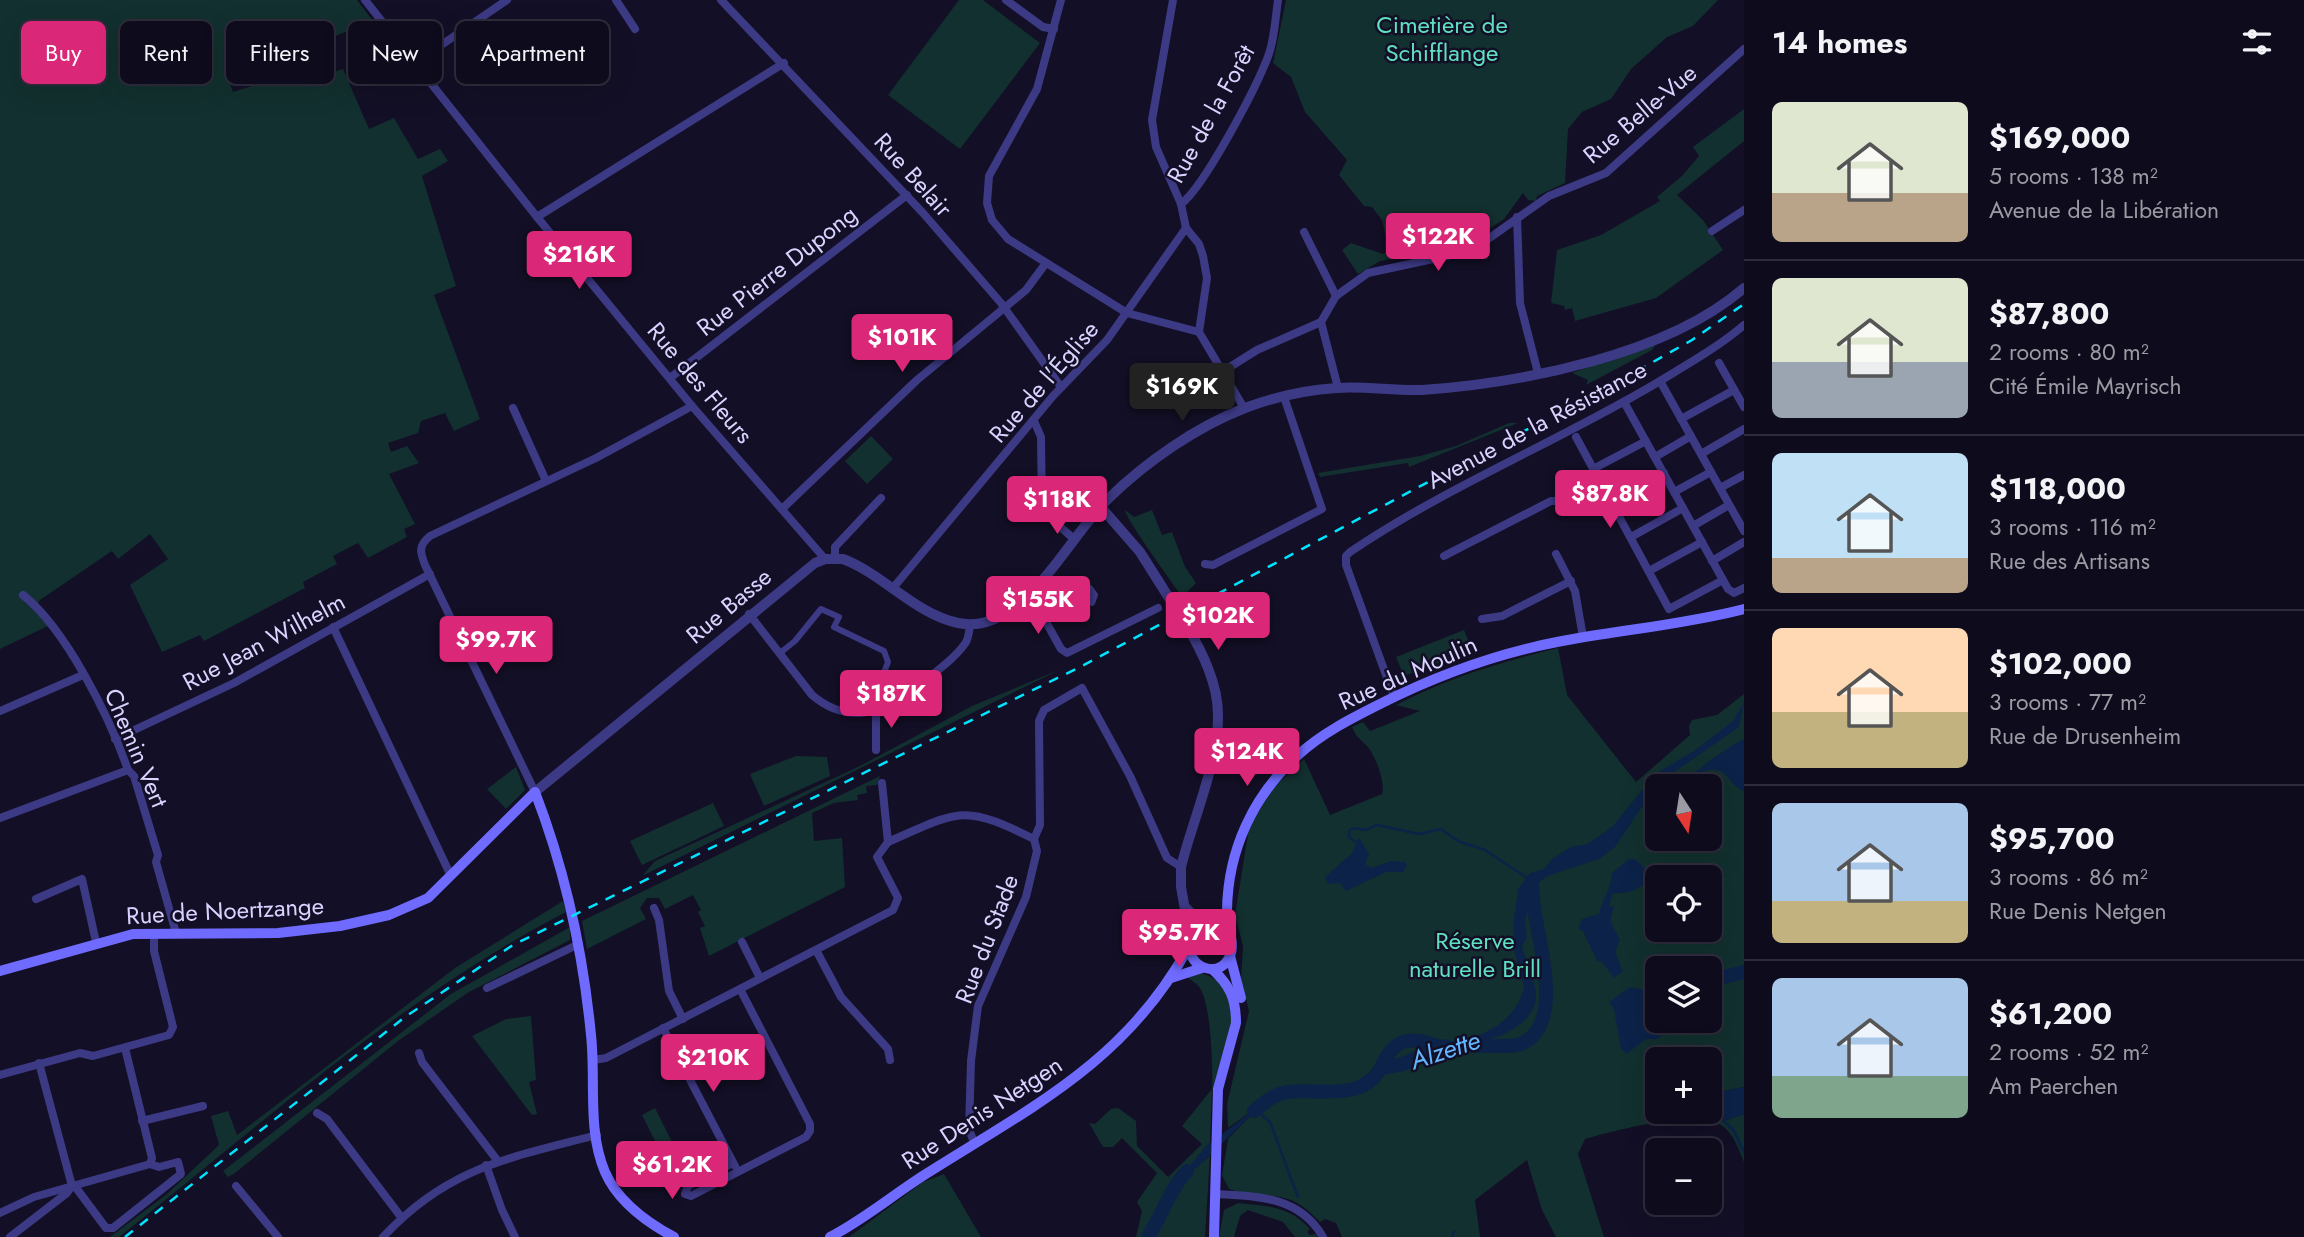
<!DOCTYPE html>
<meta charset="utf-8">
<style>
body{margin:0;font-family:Jost,sans-serif;background:#171425;color:#f1f3f6;height:100vh;display:flex;flex-direction:column;font-size:26px;white-space:nowrap}
*{box-sizing:border-box;margin:0}
p{font-size:23px;color:#9b9ba3}
.icon{flex:none;width:38px;height:38px;fill:none;stroke:currentColor;stroke-width:2;stroke-linecap:round;stroke-linejoin:round}
.map{position:relative;flex:1;overflow:hidden}
.sheet{display:flex;flex-direction:column;background:#0e0b1c;width:560px}
.sheet>*{flex:none}
.guide{position:absolute;left:21px;top:21px;width:665px;height:63px;display:flex;gap:14px}
.needle{width:46px;rotate:168deg}
.controls{position:absolute;left:1645px;top:774px;display:grid;gap:14px}
.controls a{display:grid;place-items:center;width:77px;height:77px;border-radius:10px;background:#0e0b1c;box-shadow:0 7px 28px #0002,0 0 0 2px #2e2b3b;font-size:35px}
.price{position:absolute;translate:-50% -60px;padding:0 16px;border-radius:7px;background:#db2777;color:#fff;font-size:23px;line-height:46px;filter:drop-shadow(0 2px 4px #0008)}
.price::after{content:'';position:absolute;left:50%;top:42px;width:21px;height:16px;margin-left:-10px;background:inherit;clip-path:polygon(0 0,100% 0,50% 100%)}
.price.active{background:#222;color:#fff}
ul{padding:0;list-style:none}
li{display:flex;align-items:center;gap:21px;height:175px;padding:0 28px}
li+li{border-top:2px solid #2e2b3b}
li span{display:grid;place-items:center;flex:none;width:196px;height:140px;border-radius:10px;color:#555}
li>.icon{margin-inline-start:auto}
span .icon{width:84px;height:84px;fill:#fffc;stroke-width:1}
li b{font-size:30px}
h2{display:flex;justify-content:space-between;align-items:center;height:84px;padding:0 28px;font-size:30px}
.chip{padding:0 24px;border-radius:10px;background:#0e0b1c;box-shadow:0 7px 28px #0002,0 0 0 2px #2e2b3b;font-size:24px;line-height:63px}
.chip.active{background:#db2777;color:#fff}
main{display:flex;flex:1;min-height:0}
.map>svg:first-child{display:block}
.green{fill:#12302f;fill-rule:evenodd}
.water{fill:#0c2248}
.lines{fill:none;stroke-linecap:round;stroke-linejoin:round}
.stream{stroke:#0c2248;stroke-width:2.5}
.river{stroke:#0c2248;stroke-width:14}
.pedestrian{stroke:#3d3a85;stroke-width:6}
.minor{stroke:#3d3a85;stroke-width:8}
.tertiary{stroke:#3d3a85;stroke-width:10}
.secondary{stroke:#6f6bff;stroke-width:10}
.rail{stroke:#00e5ff;stroke-width:2.5;stroke-dasharray:10 9;stroke-linecap:butt}
.labels{text-anchor:middle;stroke-width:5;stroke-linejoin:round;paint-order:stroke}
.park-label{font-size:24px;fill:#5fe0c0;stroke:#130f26}
.street-label{font-size:24px;fill:#d9d4ff;stroke:#130f26}
.water-label{font-size:26px;font-style:italic;fill:#62b6ff;stroke:#130f26}
</style>
<main>
<div class="map">
<svg width="1744" height="1237" viewBox="0 0 1744 1237">
<rect width="100%" height="100%" fill="#130f26"/>
<!-- green -->
<g class="green">
<polygon points="0,0 357,0 373,21 228,79 233,92 302,70 306,81 343,69 369,129 394,118 418,159 440,149 448,161 422,176 456,286 434,295 480,419 454,431 445,413 421,421 418,433 388,443 391,452 407,446 419,463 389,474 415,524 404,529 407,537 368,558 358,543 333,556 337,564 303,582 305,588 204,641 200,635 162,652 130,585 168,559 150,534 118,559 112,551 40,600 37,605 52,624 0,649"/>
<polygon points="959,0 983,0 1040,43 960,149 888,95"/>
<polygon points="1286,0 1718,0 1693,26 1667,37 1631,69 1611,99 1582,112 1568,129 1565,183 1537,196 1536,201 1528,200 1523,193 1504,219 1463,246 1380,261 1358,274 1342,250 1351,243 1383,254 1389,250 1382,220 1372,207 1364,206 1339,175 1347,160 1305,112 1291,77 1273,63"/>
<polygon points="1744,109 1744,141 1677,195 1703,220 1723,250 1656,298 1575,321 1572,308 1565,310 1564,306 1551,303 1557,250 1601,235 1660,201 1657,197 1683,175 1699,156 1693,147"/>
<polygon points="1657,343 1652,350 1586,385 1588,380 1572,373"/>
<polygon points="1509,423 1518,423 1409,467 1408,463 1320,477 1318,473 1420,456 1456,446"/>
<polygon points="871,436 893,459 867,484 845,461"/>
<path d="M 1125,510 L 1134,517 L 1152,510 L 1162,535 L 1172,532 L 1185,567 L 1196,583 L 1182,597 C 1173,583 1126,520 1125,510 Z"/>
<polygon points="1464,630 1472,650 1404,676 1396,657"/>
<path d="M 1558,648 L 1567,695 L 1636,782 L 1690,735 L 1689,726 L 1692,720 L 1717,715 L 1744,694 L 1744,1087 L 1710,1094 L 1710,1059 L 1657,1059 L 1657,1111 L 1696,1111 L 1724,1121 L 1744,1114 L 1744,1162 C 1739,1150 1735,1137 1725,1128 C 1700,1107 1614,1131 1585,1139 L 1578,1154 L 1604,1237 L 1556,1237 L 1542,1210 L 1527,1160 L 1475,1200 L 1480,1237 L 1342,1237 L 1336,1223 L 1325,1219 L 1320,1222 C 1284,1183 1267,1203 1229,1189 L 1222,1175 L 1228,1139 L 1262,1104 L 1228,1128 L 1227,1104 L 1249,1011 L 1241,980 L 1243,946 L 1235,915 L 1249,828 L 1273,788 L 1304,759 L 1330,815 L 1382,794 C 1386,784 1375,753 1366,745 C 1359,738 1356,737 1352,727 L 1363,722 L 1370,731 L 1420,711 L 1396,705 C 1447,678 1501,662 1558,648 ZM 1657,786 L 1710,786 L 1710,838 L 1657,838 ZM 1657,877 L 1710,877 L 1710,929 L 1657,929 ZM 1657,968 L 1710,968 L 1710,1020 L 1657,1020 Z"/>
<polygon points="1061,669 642,876 655,861 860,766 972,706"/>
<polygon points="796,756 827,757 830,776 764,806 750,774"/>
<polygon points="516,767 525,790 506,809 487,789"/>
<polygon points="880,776 877,785 866,786 867,793 857,795 858,800 834,803 812,813 814,841 842,838 845,887 709,956 700,928 705,926 698,912 701,910 693,895 665,909 659,898 647,898 640,908 646,919 587,949 582,921"/>
<polygon points="713,803 724,826 642,865 630,841"/>
<path d="M 563,901 L 566,912 C 402,997 263,1123 119,1237 L 110,1237 L 167,1194 L 219,1145 L 211,1116 L 228,1111 L 237,1135 L 455,968 Z"/>
<polygon points="570,927 570,940 469,992 398,1041 235,1173 228,1177 223,1171 451,994"/>
<path d="M 1201,973 L 1221,981 L 1234,1013 L 1215,1089 L 1212,1090 L 1210,1143 L 1178,1181 L 1210,1156 L 1205,1237 L 1136,1237 L 1142,1211 L 1137,1202 L 1157,1173 L 1122,1138 L 1113,1147 L 1103,1147 L 1089,1123 L 1095,1124 L 1111,1109 L 1118,1108 L 1136,1121 L 1137,1146 L 1168,1177 L 1202,1144 L 1182,1126 L 1212,1089 C 1213,1067 1211,1005 1200,988 C 1197,983 1191,981 1188,977 Z"/>
<polygon points="531,1016 536,1080 529,1082 537,1114 532,1115 472,1036 506,1019"/>
<polygon points="655,1108 672,1142 659,1149 642,1115"/>
<polygon points="944,1174 981,1237 849,1237 923,1182"/>
<path d="M 1238,1203 C 1267,1206 1289,1206 1310,1229 L 1307,1232 L 1310,1235 L 1316,1234 L 1317,1237 L 1295,1237 L 1283,1222 L 1248,1210 L 1240,1216 L 1234,1237 L 1219,1237 L 1224,1210 Z"/>
</g>
<!-- water -->
<g class="water">
<path d="M 1744,703 L 1739,727 L 1657,784 L 1615,847 L 1599,859 L 1547,876 L 1536,885 L 1525,920 L 1527,937 L 1522,946 C 1526,962 1540,989 1535,1004 C 1523,1040 1459,1049 1429,1050 L 1419,1039 C 1458,1049 1514,1032 1524,987 L 1513,946 L 1514,918 L 1518,889 L 1530,873 L 1544,869 L 1552,859 L 1571,847 L 1588,844 L 1613,826 L 1655,774 L 1694,751 L 1733,721 Z"/>
<path d="M 1744,739 L 1744,791 C 1724,782 1728,761 1700,773 L 1698,780 L 1704,786 L 1681,786 C 1688,775 1732,744 1744,739 Z"/>
<polygon points="1359,837 1369,854 1365,864 1371,868 1391,861 1405,862 1407,865 1403,872 1386,872 1346,891 1340,883 1328,884 1325,877 1352,853"/>
<path d="M 1629,859 L 1634,859 L 1654,875 L 1654,880 L 1630,892 L 1612,894 L 1609,908 L 1614,906 L 1610,921 L 1620,940 L 1615,952 L 1623,971 L 1614,978 L 1602,962 L 1597,961 L 1583,931 L 1578,928 L 1582,919 L 1599,914 C 1602,899 1612,887 1612,873 Z"/>
<polygon points="1630,987 1645,990 1657,987 1657,1020 1686,1020 1687,1029 1682,1034 1673,1035 1668,1030 1657,1039 1646,1039 1626,1054 1621,1049 1614,1009 1609,1002"/>
<polygon points="1744,1087 1744,1114 1724,1121 1696,1111 1710,1111 1710,1094"/>
<polygon points="1267,1100 1200,1165 1175,1184 1206,1146"/>
</g>
<g class="lines">
<!-- stream -->
<g class="stream">
<polyline points="1355,842 1349,837 1349,831 1353,828 1366,830 1377,825 1419,834 1441,829 1458,841 1485,850 1529,879"/>
<polyline points="1256,1110 1270,1122 1298,1197"/>
<polyline points="1724,1121 1734,1131 1744,1152"/>
<polyline points="1452,1237 1454,1232"/>
</g>
<!-- river -->
<g class="river">
<polyline points="1710,980 1744,972"/>
<path d="M 1462,1045 C 1474,1045 1512,1048 1521,1044 C 1572,1021 1529,923 1532,881"/>
<path d="M 1381,1068 C 1393,1039 1409,1035 1437,1046"/>
<path d="M 1254,1111 C 1264,1103 1274,1094 1287,1092 C 1320,1088 1362,1102 1381,1068 L 1403,1064 L 1445,1046"/>
<path d="M 1148,1237 C 1162,1215 1170,1189 1187,1171"/>
</g>
<!-- pedestrian -->
<g class="pedestrian">
<polygon points="1090,588 1095,595 1092,603 1084,589"/>
<polyline points="780,653 795,641 821,609 839,617 834,627 884,651 888,662 877,691 895,699"/>
</g>
<!-- minor -->
<g class="minor">
<polyline points="365,0 537,217 692,406 825,559"/>
<polyline points="616,0 635,29"/>
<polyline points="721,0 923,213 1001,303 1061,387"/>
<polyline points="1006,0 1043,27 1054,29"/>
<polyline points="1061,0 1037,89 989,176 987,203 992,220 1008,239 1127,313 1199,332"/>
<polyline points="1173,0 1152,120 1156,147 1181,204 1186,228 1199,244 1203,256 1207,278 1199,332 1244,408"/>
<polyline points="415,63 507,0"/>
<path d="M 1181,204 C 1204,187 1253,93 1265,64 C 1274,45 1275,21 1278,0"/>
<polyline points="537,217 784,63"/>
<polyline points="1517,217 1520,303 1538,373"/>
<polyline points="1712,231 1744,210"/>
<polyline points="1304,232 1336,296"/>
<polyline points="1719,363 1744,407"/>
<polyline points="1222,372 1257,350 1321,322"/>
<polyline points="670,378 907,195"/>
<polyline points="1660,381 1744,531"/>
<polyline points="1338,388 1321,322 1336,296 1368,273 1465,252 1481,244 1549,196 1606,173 1744,49"/>
<polyline points="1624,402 1728,589 1734,593 1744,588"/>
<polyline points="513,408 546,481"/>
<polyline points="1681,419 1734,390"/>
<polyline points="1034,421 1041,437 1042,511 1074,539"/>
<polyline points="1576,437 1669,609 1723,580"/>
<polyline points="1701,454 1744,429"/>
<polyline points="1655,457 1691,436"/>
<polyline points="1593,469 1646,441"/>
<polyline points="1720,488 1744,475"/>
<polyline points="1674,492 1711,472"/>
<polyline points="1611,502 1664,473"/>
<polyline points="782,509 917,380 1026,290 1046,263"/>
<polyline points="1693,526 1729,505"/>
<polyline points="1631,537 1683,508"/>
<polyline points="1556,554 1575,591 1583,637"/>
<polyline points="1444,556 1551,501 1561,501 1600,481"/>
<polyline points="835,558 835,547 881,498"/>
<polyline points="1712,561 1744,542"/>
<polyline points="1205,564 1213,565 1322,509 1284,397"/>
<polyline points="1649,571 1702,542"/>
<polyline points="893,588 1053,396 1107,340 1186,228"/>
<polyline points="1030,593 1061,649 1067,653 1158,608"/>
<path d="M 23,595 C 66,629 110,718 128,770 L 134,776 L 158,855 L 156,862 L 176,933"/>
<path d="M 749,614 L 812,695 C 826,707 842,714 861,713 C 887,712 949,666 964,645 C 969,640 969,631 970,625"/>
<polyline points="1482,619 1502,616 1571,581"/>
<polyline points="333,627 451,876"/>
<path d="M 1394,697 L 1346,565 L 1346,556 L 1350,552 C 1446,487 1555,443 1655,384 C 1686,365 1717,348 1744,325"/>
<polyline points="0,711 83,675"/>
<polyline points="876,711 876,750"/>
<polyline points="115,739 234,683 430,574"/>
<path d="M 882,783 L 888,842 C 959,811 962,803 1034,839"/>
<path d="M 535,792 L 425,565 C 420,552 418,546 430,536 L 596,458 L 692,406"/>
<polyline points="0,818 128,770"/>
<polyline points="36,899 82,879 96,942"/>
<polyline points="654,908 659,920 669,991 683,1019"/>
<polyline points="742,942 760,978"/>
<polyline points="816,950 841,997 888,1049 890,1060"/>
<polyline points="487,988 579,944"/>
<polyline points="663,1028 735,1166"/>
<polyline points="419,1053 422,1062 497,1160"/>
<polyline points="593,1060 606,1058 893,910 898,898 877,857 888,842"/>
<polyline points="0,1075 80,1053 93,1056 169,1035 173,1027 154,951 154,933"/>
<polyline points="317,1113 327,1119 401,1217"/>
<polyline points="142,1121 203,1106"/>
<polyline points="975,1144 969,1130 971,1061 978,1006 1026,897 1037,851 1034,839 1040,825 1039,721 1044,710 1082,688 1130,776 1167,858 1181,867"/>
<polyline points="733,1163 688,1186 685,1194 691,1196 806,1137 810,1131 810,1124 740,989"/>
<polyline points="486,1165 502,1210 515,1237"/>
<polyline points="74,1185 106,1228 113,1228 181,1174 178,1162 159,1167 150,1164"/>
<polyline points="236,1186 278,1237"/>
<path d="M 1217,1194 C 1259,1196 1300,1197 1323,1237"/>
<polyline points="0,1213 34,1197 150,1164 152,1158 125,1048"/>
<polyline points="10,1237 67,1193 72,1186 39,1063"/>
<path d="M 383,1237 C 448,1167 509,1158 597,1135"/>
</g>
<!-- tertiary -->
<g class="tertiary">
<polyline points="1100,506 1140,552 1176,609"/>
<path d="M 1186,624 C 1202,652 1218,683 1218,715 C 1219,761 1192,822 1181,867 L 1181,887 L 1190,938"/>
<path d="M 535,792 L 815,563 L 825,559 L 843,559 C 883,574 915,614 958,623 C 1023,637 1069,535 1109,498 C 1146,462 1196,427 1245,408 C 1274,397 1307,390 1337,388 C 1365,386 1394,391 1422,390 C 1522,383 1667,355 1744,288"/>
<polyline points="1185,907 1204,926"/>
</g>
<!-- secondary -->
<g class="secondary">
<path d="M 1230,938 L 1217,926 L 1204,926 L 1190,938 C 1182,964 1218,983 1230,956 C 1236,943 1226,924 1227,910 C 1228,850 1253,796 1297,756 C 1322,733 1352,718 1382,703 C 1438,675 1495,654 1557,642 C 1619,630 1682,625 1744,609"/>
<polyline points="1230,956 1241,998"/>
<path d="M 1212,969 C 1230,985 1236,999 1236,1023 L 1218,1089 L 1214,1237"/>
<path d="M 0,971 L 133,934 L 278,933 L 340,926 L 389,915 L 428,898 L 535,792 C 565,870 583,952 591,1035 C 596,1079 587,1131 605,1172 C 618,1202 646,1222 674,1237"/>
<polyline points="1171,978 1202,968"/>
<path d="M 830,1237 C 865,1219 895,1193 929,1172 C 1032,1107 1127,1060 1188,948"/>
</g>
<!-- rail -->
<polyline class="rail" points="125,1237 405,1017 513,945 1080,667 1637,371 1692,340 1744,304"/>
</g>
<g class="labels">
<!-- park labels -->
<g class="park-label">
<text x="1442" y="33">Cimetière de<tspan x="1442" dy="28">Schifflange</tspan></text>
<text x="1475" y="949">Réserve<tspan x="1475" dy="28">naturelle Brill</tspan></text>
</g>
<!-- street labels -->
<g class="street-label">
<text transform="translate(1211 114) rotate(-61)" y="8">Rue de la Forêt</text>
<text transform="translate(1640 114) rotate(-40)" y="8">Rue Belle-Vue</text>
<text transform="translate(913 175) rotate(48)" y="8">Rue Belair</text>
<text transform="translate(777 271) rotate(-38)" y="8">Rue Pierre Dupong</text>
<text transform="translate(1044 382) rotate(-49)" y="8">Rue de l'Église</text>
<text transform="translate(700 383) rotate(50)" y="8">Rue des Fleurs</text>
<text transform="translate(1537 425) rotate(-28)" y="8">Avenue de la Résistance</text>
<text transform="translate(729 606) rotate(-40)" y="8">Rue Basse</text>
<text transform="translate(264 642) rotate(-28)" y="8">Rue Jean Wilhelm</text>
<text transform="translate(1408 673) rotate(-24)" y="8">Rue du Moulin</text>
<text transform="translate(136 748) rotate(67)" y="8">Chemin Vert</text>
<text transform="translate(225 911) rotate(-3)" y="8">Rue de Noertzange</text>
<text transform="translate(987 939) rotate(-69)" y="8">Rue du Stade</text>
<text transform="translate(982 1113) rotate(-33)" y="8">Rue Denis Netgen</text>
</g>
<!-- water labels -->
<g class="water-label">
<text transform="translate(1445 1050) rotate(-18)" y="9">Alzette</text>
</g>
</g>
</svg>
<div class="controls">
<a><svg class="needle" viewBox="-14 -14 28 28"><path d="M0-13l5 13h-10z" fill="#e53935"/><path d="M0 13l5-13h-10z" fill="#9b9ba3"/></svg></a>
<a><svg class="icon" aria-label="locate" viewBox="0 0 24 24"><circle cx="12" cy="12" r="6"/><path d="M12 2v4M12 18v4M2 12h4M18 12h4"/></svg></a>
<a><svg class="icon" aria-label="layers" viewBox="0 0 24 24"><path d="M12 4l9 5-9 5-9-5zM3 14l9 5 9-5"/></svg></a>
<a>+</a>
<a>−</a>
</div>
<b class="price" style="left:1438px;top:273px">$122K</b>
<b class="price" style="left:579px;top:291px">$216K</b>
<b class="price" style="left:902px;top:374px">$101K</b>
<b class="price active" style="left:1182px;top:423px">$169K</b>
<b class="price" style="left:1610px;top:530px">$87.8K</b>
<b class="price" style="left:1057px;top:536px">$118K</b>
<b class="price" style="left:1038px;top:636px">$155K</b>
<b class="price" style="left:1218px;top:652px">$102K</b>
<b class="price" style="left:496px;top:676px">$99.7K</b>
<b class="price" style="left:891px;top:730px">$187K</b>
<b class="price" style="left:1247px;top:788px">$124K</b>
<b class="price" style="left:1179px;top:969px">$95.7K</b>
<b class="price" style="left:713px;top:1094px">$210K</b>
<b class="price" style="left:672px;top:1201px">$61.2K</b>
<div class="guide">
<a class="chip active">Buy</a>
<a class="chip">Rent</a>
<a class="chip">Filters</a>
<a class="chip">New</a>
<a class="chip">Apartment</a>
</div>
</div>
<section class="sheet">
<h2>14 homes<svg class="icon" aria-label="filters" viewBox="0 0 24 24"><path d="M4 7h16M4 17h16"/><circle cx="9" cy="7" r="2"/><circle cx="15" cy="17" r="2"/></svg></h2>
<ul>
<li><span style="background:linear-gradient(#dfe7d0 65%,#b9a48a 0)"><svg class="icon" aria-label="home" viewBox="0 0 24 24"><path d="M3 11l9-7 9 7M6 9v11h12V9"/></svg></span><div><b>$169,000</b><p>5 rooms · 138 m²</p><p>Avenue de la Libération</p></div></li>
<li><span style="background:linear-gradient(#dfe7d0 60%,#9aa5b1 0)"><svg class="icon" aria-label="home" viewBox="0 0 24 24"><path d="M3 11l9-7 9 7M6 9v11h12V9"/></svg></span><div><b>$87,800</b><p>2 rooms · 80 m²</p><p>Cité Émile Mayrisch</p></div></li>
<li><span style="background:linear-gradient(#bfe0f5 75%,#b9a48a 0)"><svg class="icon" aria-label="home" viewBox="0 0 24 24"><path d="M3 11l9-7 9 7M6 9v11h12V9"/></svg></span><div><b>$118,000</b><p>3 rooms · 116 m²</p><p>Rue des Artisans</p></div></li>
<li><span style="background:linear-gradient(#ffd9b3 60%,#c2b280 0)"><svg class="icon" aria-label="home" viewBox="0 0 24 24"><path d="M3 11l9-7 9 7M6 9v11h12V9"/></svg></span><div><b>$102,000</b><p>3 rooms · 77 m²</p><p>Rue de Drusenheim</p></div></li>
<li><span style="background:linear-gradient(#a9c7e8 70%,#c2b280 0)"><svg class="icon" aria-label="home" viewBox="0 0 24 24"><path d="M3 11l9-7 9 7M6 9v11h12V9"/></svg></span><div><b>$95,700</b><p>3 rooms · 86 m²</p><p>Rue Denis Netgen</p></div></li>
<li><span style="background:linear-gradient(#a9c7e8 70%,#7fa58c 0)"><svg class="icon" aria-label="home" viewBox="0 0 24 24"><path d="M3 11l9-7 9 7M6 9v11h12V9"/></svg></span><div><b>$61,200</b><p>2 rooms · 52 m²</p><p>Am Paerchen</p></div></li>
</ul>
</section>
</main>
